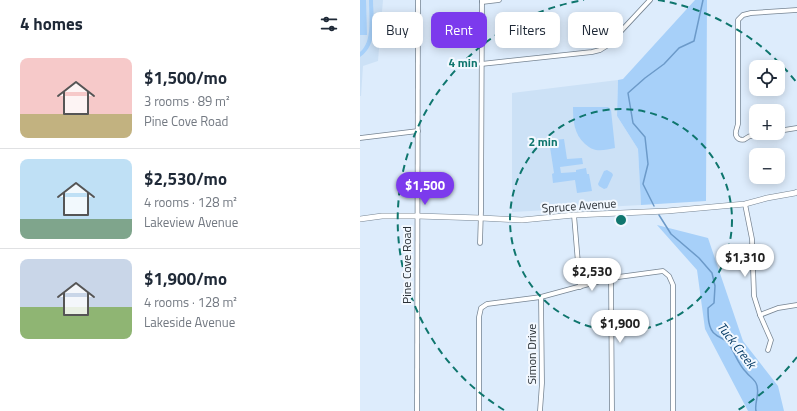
<!DOCTYPE html>
<meta charset="utf-8">
<style>
body{margin:0;font-family:"Titillium Web",sans-serif;background:#f6f6f7;color:#1f2937;height:100vh;display:flex;flex-direction:column;font-size:15px;white-space:nowrap}
*{box-sizing:border-box;margin:0}
p{font-size:13px;color:#747a83}
.icon{flex:none;width:22px;height:22px;fill:none;stroke:currentColor;stroke-width:2;stroke-linecap:round;stroke-linejoin:round}
.map{position:relative;flex:1;overflow:hidden}
.drawer{display:flex;flex-direction:column;background:#fff;width:360px}
.drawer>*{flex:none}
.guide{position:absolute;left:12px;top:12px;width:365px;height:36px;display:flex;gap:8px}
.controls{position:absolute;left:389px;top:60px;display:grid;gap:8px}
.controls a{display:grid;place-items:center;width:36px;height:36px;border-radius:8px;background:#fff;box-shadow:0 2px 10px #0003;font-size:20px}
.price{position:absolute;translate:-50% -34px;padding:0 9px;border-radius:14px;background:#fff;color:#222;font-size:13px;line-height:26px;filter:drop-shadow(0 1px 2px #0008)}
.price::after{content:'';position:absolute;left:50%;top:24px;width:12px;height:9px;margin-left:-6px;background:inherit;clip-path:polygon(0 0,100% 0,50% 100%)}
.price.current{background:#7c3aed;color:#fff}
ul{padding:0;list-style:none}
li{display:flex;align-items:center;gap:12px;height:100px;padding:0 20px}
li+li{border-top:1px solid #e0e1e3}
li span{display:grid;place-items:center;flex:none;width:112px;height:80px;border-radius:8px;color:#555}
li>.icon{margin-inline-start:auto}
span .icon{width:48px;height:48px;fill:#fffc;stroke-width:1}
li b{font-size:17px}
h2{display:flex;justify-content:space-between;align-items:center;height:48px;padding:0 20px;font-size:17px}
.pill{padding:0 14px;border-radius:8px;background:#fff;box-shadow:0 2px 10px #0003;font-size:14px;line-height:36px}
.pill.current{background:#7c3aed;color:#fff}
main{display:flex;flex:1;min-height:0}
.map>svg:first-child{display:block}
.built{fill:#cce1f6}
.green{fill:#a7d0f9}
.lines{fill:none;stroke-linecap:round;stroke-linejoin:round}
.stream{stroke:#6c9ac9;stroke-width:1.5}
.minor-casing{stroke:#768492;stroke-width:5.5}
.tertiary-casing{stroke:#768492;stroke-width:6}
.minor{stroke:#fff;stroke-width:4}
.tertiary{stroke:#fff;stroke-width:5}
.ring{fill:none;stroke:#0f766e;stroke-width:2;stroke-dasharray:7 5}
.labels{text-anchor:middle;stroke-width:4;stroke-linejoin:round;paint-order:stroke}
.street-label{font-size:12px;fill:#2b3137;stroke:#f2f8ff}
.water-label{font-size:13px;font-style:italic;fill:#003762;stroke:#f2f8ff}
.centre{fill:#0f766e;stroke:#f2f8ff;stroke-width:2}
.ring-label{font-size:12px;text-anchor:middle;font-weight:bold;fill:#0f766e;stroke:#f2f8ff;stroke-width:4;stroke-linejoin:round;paint-order:stroke}
</style>
<main>
<section class="drawer">
<h2>4 homes<svg class="icon" aria-label="filters" viewBox="0 0 24 24"><path d="M4 7h16M4 17h16"/><circle cx="9" cy="7" r="2"/><circle cx="15" cy="17" r="2"/></svg></h2>
<ul>
<li><span style="background:linear-gradient(#f6c9c9 70%,#c2b280 0)"><svg class="icon" aria-label="home" viewBox="0 0 24 24"><path d="M3 11l9-7 9 7M6 9v11h12V9"/></svg></span><div><b>$1,500/mo</b><p>3 rooms · 89 m²</p><p>Pine Cove Road</p></div></li>
<li><span style="background:linear-gradient(#bfe0f5 75%,#7fa58c 0)"><svg class="icon" aria-label="home" viewBox="0 0 24 24"><path d="M3 11l9-7 9 7M6 9v11h12V9"/></svg></span><div><b>$2,530/mo</b><p>4 rooms · 128 m²</p><p>Lakeview Avenue</p></div></li>
<li><span style="background:linear-gradient(#c9d6e8 60%,#8fb573 0)"><svg class="icon" aria-label="home" viewBox="0 0 24 24"><path d="M3 11l9-7 9 7M6 9v11h12V9"/></svg></span><div><b>$1,900/mo</b><p>4 rooms · 128 m²</p><p>Lakeside Avenue</p></div></li>
</ul>
</section>
<div class="map">
<svg width="437" height="411" viewBox="0 0 437 411">
<rect width="100%" height="100%" fill="#ddecfc"/>
<!-- built -->
<g class="built">
<polygon points="0,0 23,0 18,61 3,66 1,96 0,96"/>
<polygon points="258,80 257,116 278,149 281,205 152,212 152,93"/>
</g>
<!-- green -->
<g class="green">
<polygon points="0,0 6,0 7,35 0,35"/>
<path d="M 9,0 L 13,0 C 13,19 19,44 0,57 L 0,52 C 13,42 9,16 9,0 Z"/>
<polygon points="335,0 347,0 346,201 281,205 278,149 257,116 258,80 263,79"/>
<path d="M 213,107 L 248,107 L 251,110 L 255,148 C 249,149 242,151 236,150 C 231,149 229,147 225,144 C 214,134 213,121 213,107 Z"/>
<polygon points="204,139 207,159 222,158 223,164 200,167 201,173 216,172 216,170 226,168 227,174 229,174 232,191 217,193 215,180 193,183 192,174 194,173 190,147 187,147 186,141"/>
<polygon points="247,170 252,173 253,175 247,188 244,189 239,186 238,184 244,171"/>
<polygon points="297,225 348,238 383,341 418,386 424,411 388,411 345,329 337,270"/>
</g>
<g class="lines">
<!-- stream -->
<g class="stream">
<polyline points="294,206 283,184 288,164 285,137 273,123 268,93 285,78 304,64 319,48 334,41 343,0"/>
<path d="M 299,215 L 311,234 L 339,258 L 352,273 L 355,286 L 354,303 L 348,308 C 348,316 348,329 355,334 C 359,338 364,338 368,343 C 375,352 377,363 386,372 C 389,376 394,379 396,383 C 401,392 394,402 396,411"/>
</g>
<!-- minor casing -->
<g class="minor-casing">
<g id="minor">
<polyline points="122,2 139,0"/>
<polyline points="121,64 232,52 240,50 248,45 290,0"/>
<polyline points="418,131 437,128"/>
<path d="M 407,133 C 402,134 396,134 391,136 C 389,136 387,138 385,139 C 384,140 381,140 379,139 C 373,135 377,129 378,124 L 378,20 L 383,15 L 391,13 L 437,10"/>
<polyline points="0,138 58,131"/>
<polyline points="385,204 392,239 394,296 400,315 411,340 408,350"/>
<polyline points="214,215 220,287"/>
<polyline points="120,243 121,211 122,0"/>
<polyline points="251,278 252,411"/>
<polyline points="400,315 418,308 437,305"/>
<polyline points="57,411 58,0"/>
<polyline points="119,411 119,317 121,308 127,304 181,297 251,278 303,271 309,276 313,285 313,411"/>
<polyline points="180,411 182,383 181,297"/>
</g>
</g>
<!-- tertiary casing -->
<g class="tertiary-casing">
<polyline id="tertiary" points="0,219 22,216 57,216 121,218 162,220 214,215 307,211 385,204 407,198 435,193 437,192"/>
</g>
<!-- minor -->
<use href="#minor" class="minor"/>
<!-- tertiary -->
<use href="#tertiary" class="tertiary"/>
</g>
<!-- distance rings -->
<g class="ring">
<circle cx="261" cy="220" r="111"/>
<path d="M437 357A223 223 0 0 1 378 410M144 410A223 223 0 0 1 224 0M298 0A223 223 0 0 1 437 83"/>
</g>
<g class="labels">
<!-- street labels -->
<g class="street-label">
<text transform="translate(219 206) rotate(-4)" y="4">Spruce Avenue</text>
<text transform="translate(47 265) rotate(-90)" y="4">Pine Cove Road</text>
<text transform="translate(172 354) rotate(-90)" y="4">Simon Drive</text>
</g>
<!-- water labels -->
<g class="water-label">
<text transform="translate(377 345) rotate(52)" y="5">Tuck Creek</text>
</g>
</g>
<circle cx="261" cy="220" r="6" class="centre"/>
<g class="ring-label">
<text x="103" y="67">4 min</text>
<text x="183" y="146">2 min</text>
</g>
</svg>
<div class="controls">
<a><svg class="icon" aria-label="locate" viewBox="0 0 24 24"><circle cx="12" cy="12" r="6"/><path d="M12 2v4M12 18v4M2 12h4M18 12h4"/></svg></a>
<a>+</a>
<a>−</a>
</div>
<b class="price current" style="left:65px;top:206px">$1,500</b>
<b class="price" style="left:385px;top:278px">$1,310</b>
<b class="price" style="left:232px;top:292px">$2,530</b>
<b class="price" style="left:260px;top:344px">$1,900</b>
<div class="guide">
<a class="pill">Buy</a>
<a class="pill current">Rent</a>
<a class="pill">Filters</a>
<a class="pill">New</a>
</div>
</div>
</main>
